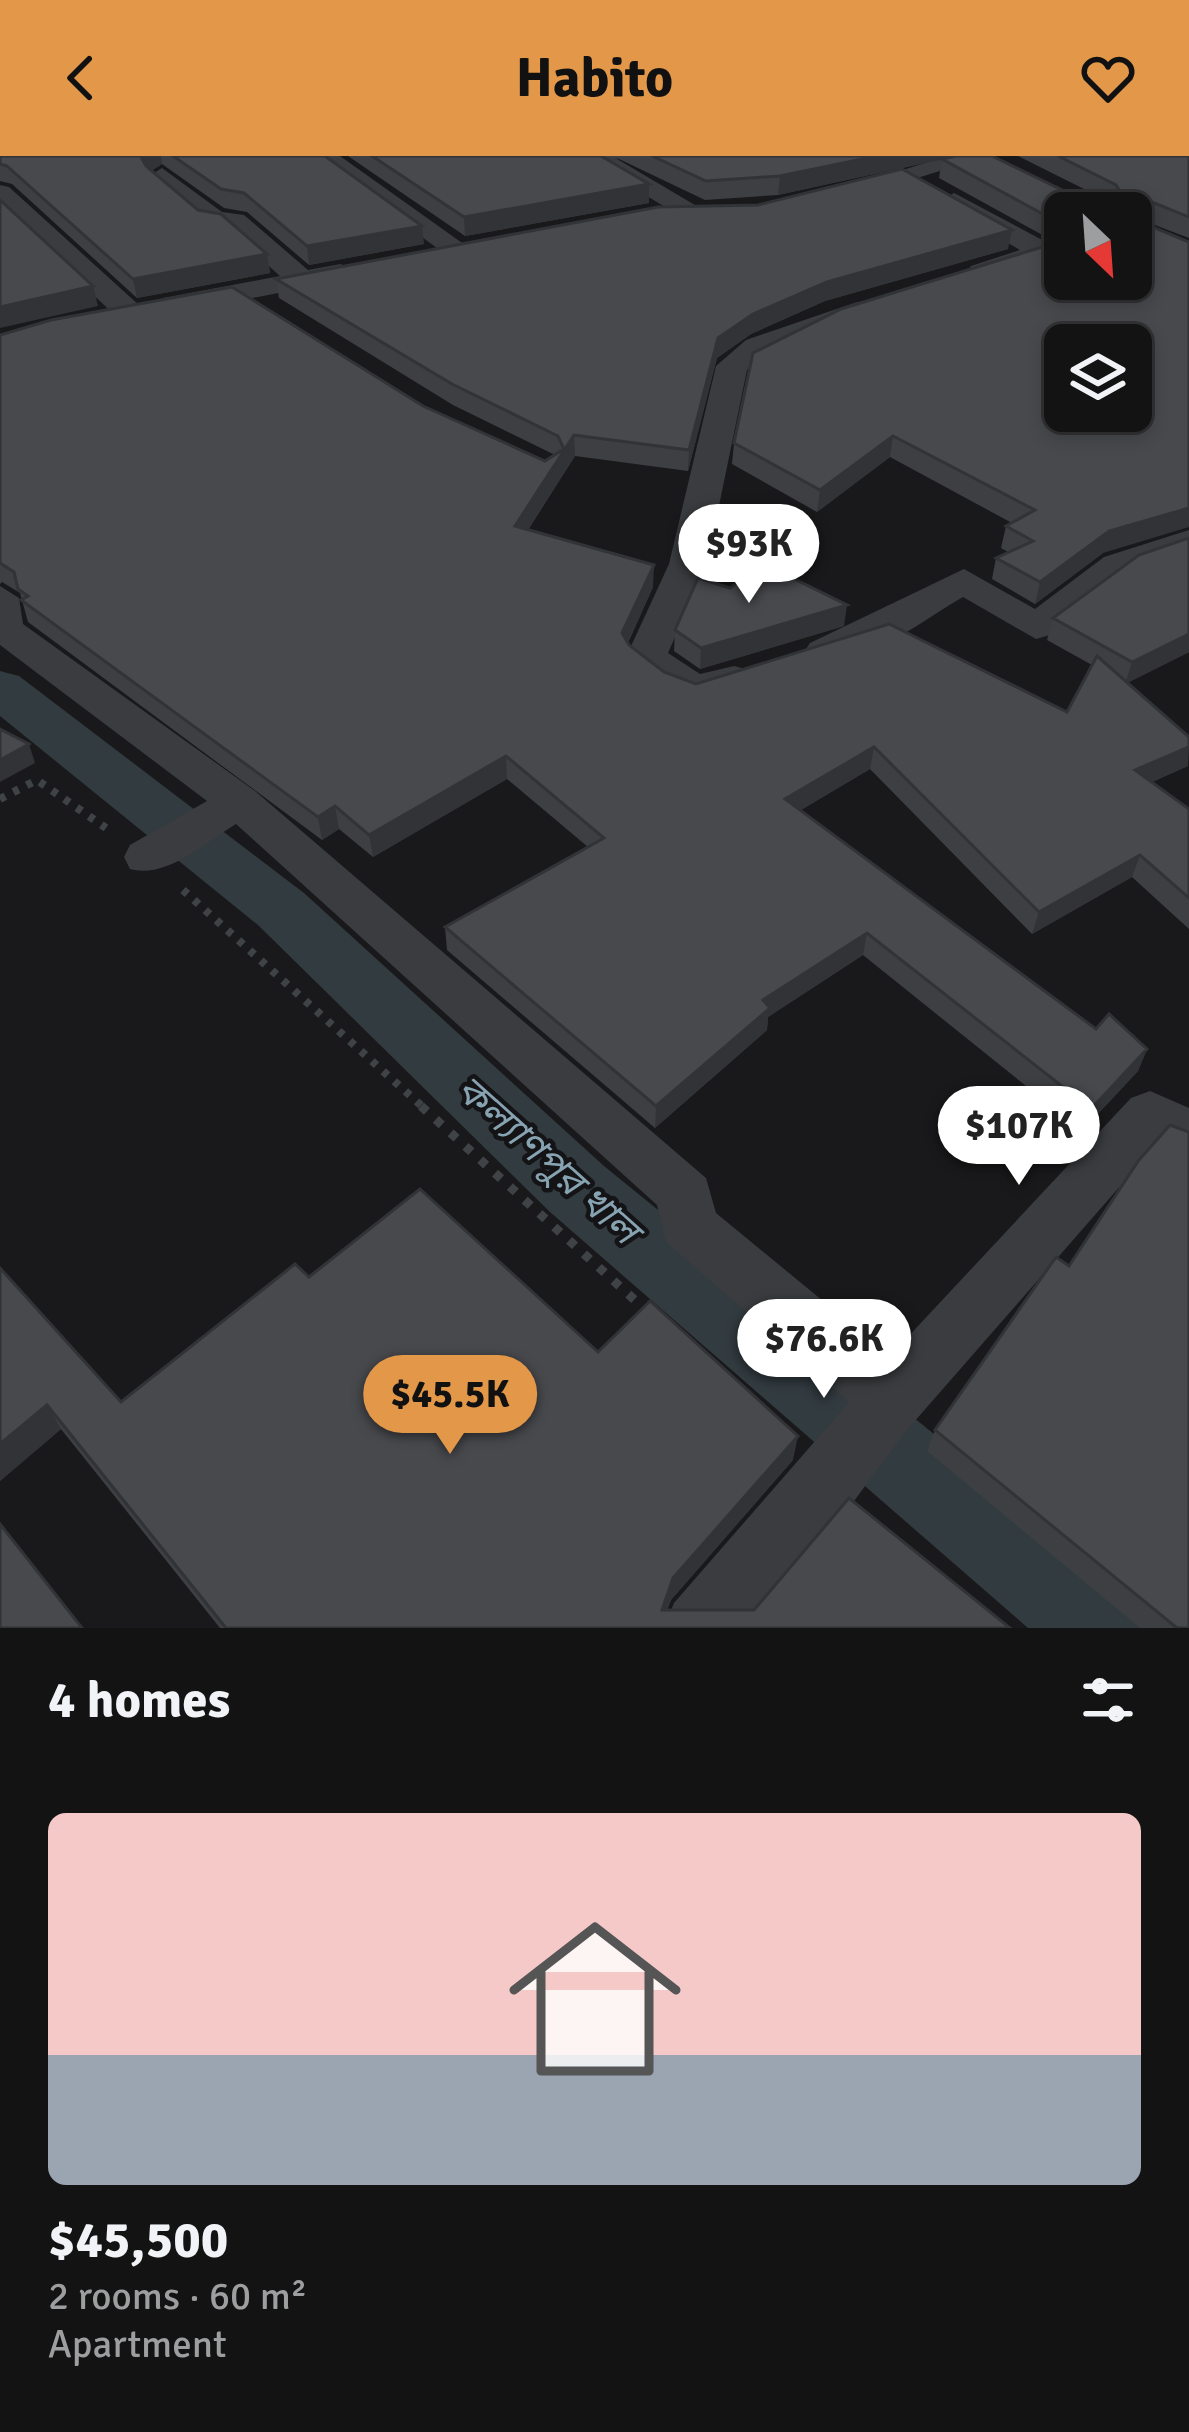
<!DOCTYPE html>
<meta charset="utf-8">
<style>
body{margin:0;font-family:Signika,"Noto Sans Bengali",sans-serif;background:#1c1c1d;color:#f1f3f6;height:100vh;display:flex;flex-direction:column;font-size:45px;white-space:nowrap}
*{box-sizing:border-box;margin:0}
p{font-size:39px;color:#9d9ea0}
.icon{flex:none;width:66px;height:66px;fill:none;stroke:currentColor;stroke-width:2;stroke-linecap:round;stroke-linejoin:round}
.map{position:relative;height:1472px;overflow:hidden}
.panel{display:flex;flex-direction:column;background:#131314;flex:1}
.panel>*{flex:none}
.needle{width:78px;rotate:155deg}
.controls{position:absolute;left:1044px;top:36px;display:grid;gap:24px}
.controls a{display:grid;place-items:center;width:108px;height:108px;border-radius:18px;background:#131314;box-shadow:0 6px 18px #0003,0 0 0 3px #323234;font-size:60px}
.price{position:absolute;translate:-50% -102px;padding:0 27px;border-radius:42px;background:#fff;color:#222;font-size:39px;line-height:78px;filter:drop-shadow(0 3px 6px #0008)}
.price::after{content:'';position:absolute;left:50%;top:72px;width:36px;height:27px;margin-left:-18px;background:inherit;clip-path:polygon(0 0,100% 0,50% 100%)}
.price.selected{background:#e29749;color:#111}
ul{padding:0;list-style:none}
li{display:grid;align-content:center;gap:24px;height:636px;padding:0 48px}
li+li{border-top:3px solid #323234}
li span{display:grid;place-items:center;height:372px;border-radius:18px;color:#555}
li>.icon{margin-inline-start:auto}
span .icon{width:216px;height:216px;fill:#fffc;stroke-width:1}
li b{font-size:51px}
h2{display:flex;justify-content:space-between;align-items:center;height:144px;padding:0 48px;font-size:51px}
header{display:flex;justify-content:space-between;align-items:center;height:156px;padding:0 48px;background:#e29749;color:#111;font-size:54px;font-weight:700}
.map>svg:first-child{display:block}
.lines{fill:none;stroke-linecap:round;stroke-linejoin:round}
.canal{fill:#323b40;fill-rule:evenodd}
.path-far1{stroke:#404346;stroke-width:8;stroke-dasharray:6 9;stroke-linecap:butt}
.path{stroke:#404346;stroke-width:9;stroke-dasharray:8 12;stroke-linecap:butt}
.minor{fill:#3a3c3f;fill-rule:evenodd}
.wall{fill:#3e3f42}
.shaded-wall{fill:#323336}
.building{fill:#48494d;stroke:#323336;stroke-width:3;fill-rule:evenodd}
.labels{text-anchor:middle;stroke-width:9;stroke-linejoin:round;paint-order:stroke}
.water-label{font-size:39px;font-style:italic;fill:#87a3b1;stroke:#141416}
</style>
<header><svg class="icon" aria-label="back" viewBox="0 0 24 24"><path d="M15 5l-7 7 7 7"/></svg>Habito<svg class="icon" aria-label="heart" viewBox="0 0 24 24"><path d="M12 20l-8-8c-3-5 5-10 8-4 3-6 11-1 8 4z"/></svg></header>
<div class="map">
<svg width="1189" height="1472" viewBox="0 0 1189 1472">
<rect width="100%" height="100%" fill="#19191b"/>
<g class="lines">
<!-- canal -->
<polygon class="canal" points="0,515 19,520 304,737 604,1010 1132,1439 1145,1472 1028,1472 550,1056 258,769 0,560"/>
<!-- path-far1 -->
<g class="path-far1">
<polyline points="0,643 37,624 106,672"/>
<polyline points="183,734 425,953"/>
</g>
<!-- path -->
<polyline class="path" points="421,950 648,1156"/>
<!-- minor -->
<g class="minor">
<polygon points="310,0 340,0 472,94 468,100 448,100"/>
<polygon points="580,0 612,0 705,55 692,63 682,61"/>
<polygon points="947,0 988,0 853,42 840,34"/>
<polygon points="162,12 222,56 244,59 308,114 341,108 355,117 351,123 174,157 163,154 159,148 163,142 280,120 226,72 204,69 153,25 149,20"/>
<polygon points="0,29 9,31 141,151 145,157 141,163 119,163 0,51"/>
<polygon points="954,37 1046,86 1050,92 1044,105 981,125 971,122 967,116 971,110 1020,94 945,51 941,45"/>
<path d="M 857,146 L 872,155 L 868,161 L 768,198 L 747,214 L 707,408 L 668,497 L 700,518 L 734,510 L 749,514 L 755,523 L 749,532 C 698,545 660,552 626,501 L 669,408 L 716,210 L 746,184 Z"/>
<path d="M 1189,374 L 1189,397 L 1130,417 L 1050,479 L 1036,483 L 963,441 C 922,464 858,517 810,505 L 804,496 L 810,487 L 964,413 L 1035,453 L 1104,401 Z"/>
<path d="M 0,430 L 19,442 L 23,468 L 255,635 L 706,1022 L 716,1057 L 890,1200 L 1131,942 L 1150,935 L 1189,952 L 1189,1002 L 1157,988 L 907,1274 L 854,1345 L 746,1472 L 664,1472 L 674,1447 L 849,1246 L 666,1086 L 657,1049 L 236,668 C 205,687 167,723 130,713 L 124,701 L 130,689 L 207,645 L 0,489 Z"/>
</g>
</g>
<!-- wall -->
<g class="wall">
<polygon points="0,0 325,0 424,88 309,109 247,56 224,52 162,8 151,15 198,54 267,98 270,117 137,142 12,28 0,25"/>
<polygon points="348,0 601,0 649,47 465,80"/>
<polygon points="604,0 992,0 1081,43 1100,41 1018,0 1189,0 1189,82 1131,60 1103,397 1035,448 992,423 996,402 1008,396 1001,392 1006,370 1012,367 890,301 817,356 732,308 734,287 1050,89 1048,82 939,22 942,3 778,39 705,44 619,3"/>
<polygon points="1008,93 825,145 751,178 717,202 688,315 575,300 528,374 653,431 628,487 664,516 696,528 1067,556 1092,509 1047,484 1053,462 1189,496 1127,527 1188,610 1152,626 1189,653 1189,773 1132,721 1032,778 870,613 801,654 1096,873 1147,893 1138,915 1082,975 863,799 768,861 767,874 655,972 447,794 445,771 588,691 507,623 373,701 339,673 322,684 28,466 20,437 2,426 0,428 0,179 423,250 545,305 555,299 453,249 279,142 276,123"/>
<polygon points="844,470 700,513 674,495 675,474"/>
<polygon points="1069,1110 1189,1472 1140,1472 927,1295 935,1274"/>
<polygon points="0,1112 121,1246 309,1121 598,1196 793,1304 671,1444 667,1454 1010,1472 220,1472 61,1273 0,1325"/>
</g>
<!-- shaded-wall -->
<g class="shaded-wall">
<polygon points="143,0 161,0 162,8 145,19 141,1"/>
<polygon points="877,0 958,0 778,39 780,20"/>
<polygon points="649,28 649,47 465,80 464,61"/>
<polygon points="422,70 424,88 309,109 307,90"/>
<polygon points="1012,74 1008,93 825,145 751,178 717,202 688,315 689,294 718,182 753,158 827,126"/>
<polygon points="267,98 270,117 137,142 133,123"/>
<polygon points="93,130 98,150 0,172 0,151"/>
<polygon points="574,279 575,300 516,392 515,370"/>
<polygon points="893,280 890,301 817,356 820,334"/>
<polygon points="1189,352 1189,371 1103,397 1035,448 1040,426 1109,375"/>
<polygon points="654,409 653,431 622,499 622,477"/>
<polygon points="847,449 844,470 700,513 701,492"/>
<polygon points="1189,473 1189,496 1125,528 1132,506"/>
<polygon points="29,588 35,607 0,626 0,604"/>
<polygon points="874,591 870,613 782,665 785,643"/>
<polygon points="1189,591 1188,610 1127,636 1135,614"/>
<polygon points="506,600 507,623 373,701 369,679"/>
<polygon points="335,650 339,673 322,684 318,661"/>
<polygon points="1140,699 1132,721 1032,778 1039,756"/>
<polygon points="867,777 863,799 768,861 767,874 655,972 656,950 763,844"/>
<polygon points="1147,893 1138,915 1082,975 1091,953"/>
<polygon points="47,1249 61,1273 0,1325 0,1288"/>
<polygon points="798,1280 793,1304 671,1444 661,1472 662,1454 673,1422"/>
</g>
<!-- building -->
<g class="building">
<polygon points="0,0 143,0 141,1 146,10 198,54 221,58 267,98 133,123 7,10 0,8"/>
<polygon points="173,0 325,0 422,70 307,90 244,37 221,33"/>
<polygon points="372,0 601,0 649,28 464,61"/>
<polygon points="652,0 877,0 780,20 706,25"/>
<path d="M 956,0 L 992,0 L 1081,43 L 1122,39 L 1116,29 L 1058,0 L 1189,0 L 1189,61 L 1137,40 L 1131,44 L 1131,62 L 1189,86 L 1189,352 L 1109,375 L 1040,426 L 996,402 L 1033,385 L 1006,370 L 1035,354 L 893,280 L 820,334 L 734,287 L 753,197 L 841,153 L 1052,88 L 1057,79 L 1052,63 L 942,3 ZM 1065,57 L 1131,57 L 1131,123 L 1065,123 ZM 1065,189 L 1131,189 L 1131,255 L 1065,255 Z"/>
<polygon points="902,13 1012,74 827,126 753,158 718,182 689,294 574,279 515,370 654,409 622,477 629,489 664,516 696,528 889,468 1067,556 1097,500 1189,581 1189,591 1135,614 1189,653 1189,742 1140,699 1039,756 874,591 785,643 1096,873 1109,858 1147,893 1091,953 867,777 763,844 770,852 656,950 445,771 604,682 506,600 369,679 335,650 318,661 21,444 28,440 18,433 14,416 0,407 0,179 51,164 232,131 423,250 545,305 564,293 558,280 452,228 276,123 658,51 758,49"/>
<polygon points="0,44 93,130 0,151"/>
<polygon points="1189,382 1189,478 1132,506 1053,462 1139,399"/>
<polygon points="762,407 847,449 701,492 675,474 698,422 730,432"/>
<polygon points="0,573 29,588 0,604"/>
<polygon points="1170,969 1189,976 1189,1472 1177,1472 935,1274 1056,1101 1069,1110 1139,1004"/>
<polygon points="420,1033 598,1196 650,1145 798,1280 673,1422 662,1454 754,1454 849,1342 1010,1472 226,1472 47,1249 0,1288 0,1112 121,1246 295,1108 309,1121"/>
<polygon points="0,1368 82,1472 0,1472"/>
</g>
<g class="labels">
<!-- water labels -->
<g class="water-label">
<text transform="translate(548 1003) rotate(42)" y="14">কল্যাণপুর খাল</text>
</g>
</g>
</svg>
<div class="controls">
<a><svg class="needle" viewBox="-14 -14 28 28"><path d="M0-13l5 13h-10z" fill="#e53935"/><path d="M0 13l5-13h-10z" fill="#9d9ea0"/></svg></a>
<a><svg class="icon" aria-label="layers" viewBox="0 0 24 24"><path d="M12 4l9 5-9 5-9-5zM3 14l9 5 9-5"/></svg></a>
</div>
<b class="price" style="left:749px;top:450px">$93K</b>
<b class="price" style="left:1019px;top:1032px">$107K</b>
<b class="price" style="left:824px;top:1245px">$76.6K</b>
<b class="price selected" style="left:450px;top:1301px">$45.5K</b>
</div>
<section class="panel">
<h2>4 homes<svg class="icon" aria-label="filters" viewBox="0 0 24 24"><path d="M4 7h16M4 17h16"/><circle cx="9" cy="7" r="2"/><circle cx="15" cy="17" r="2"/></svg></h2>
<ul>
<li><span style="background:linear-gradient(#f6c9c9 65%,#9aa5b1 0)"><svg class="icon" aria-label="home" viewBox="0 0 24 24"><path d="M3 11l9-7 9 7M6 9v11h12V9"/></svg></span><div><b>$45,500</b><p>2 rooms · 60 m²</p><p>Apartment</p></div></li>
</ul>
</section>
